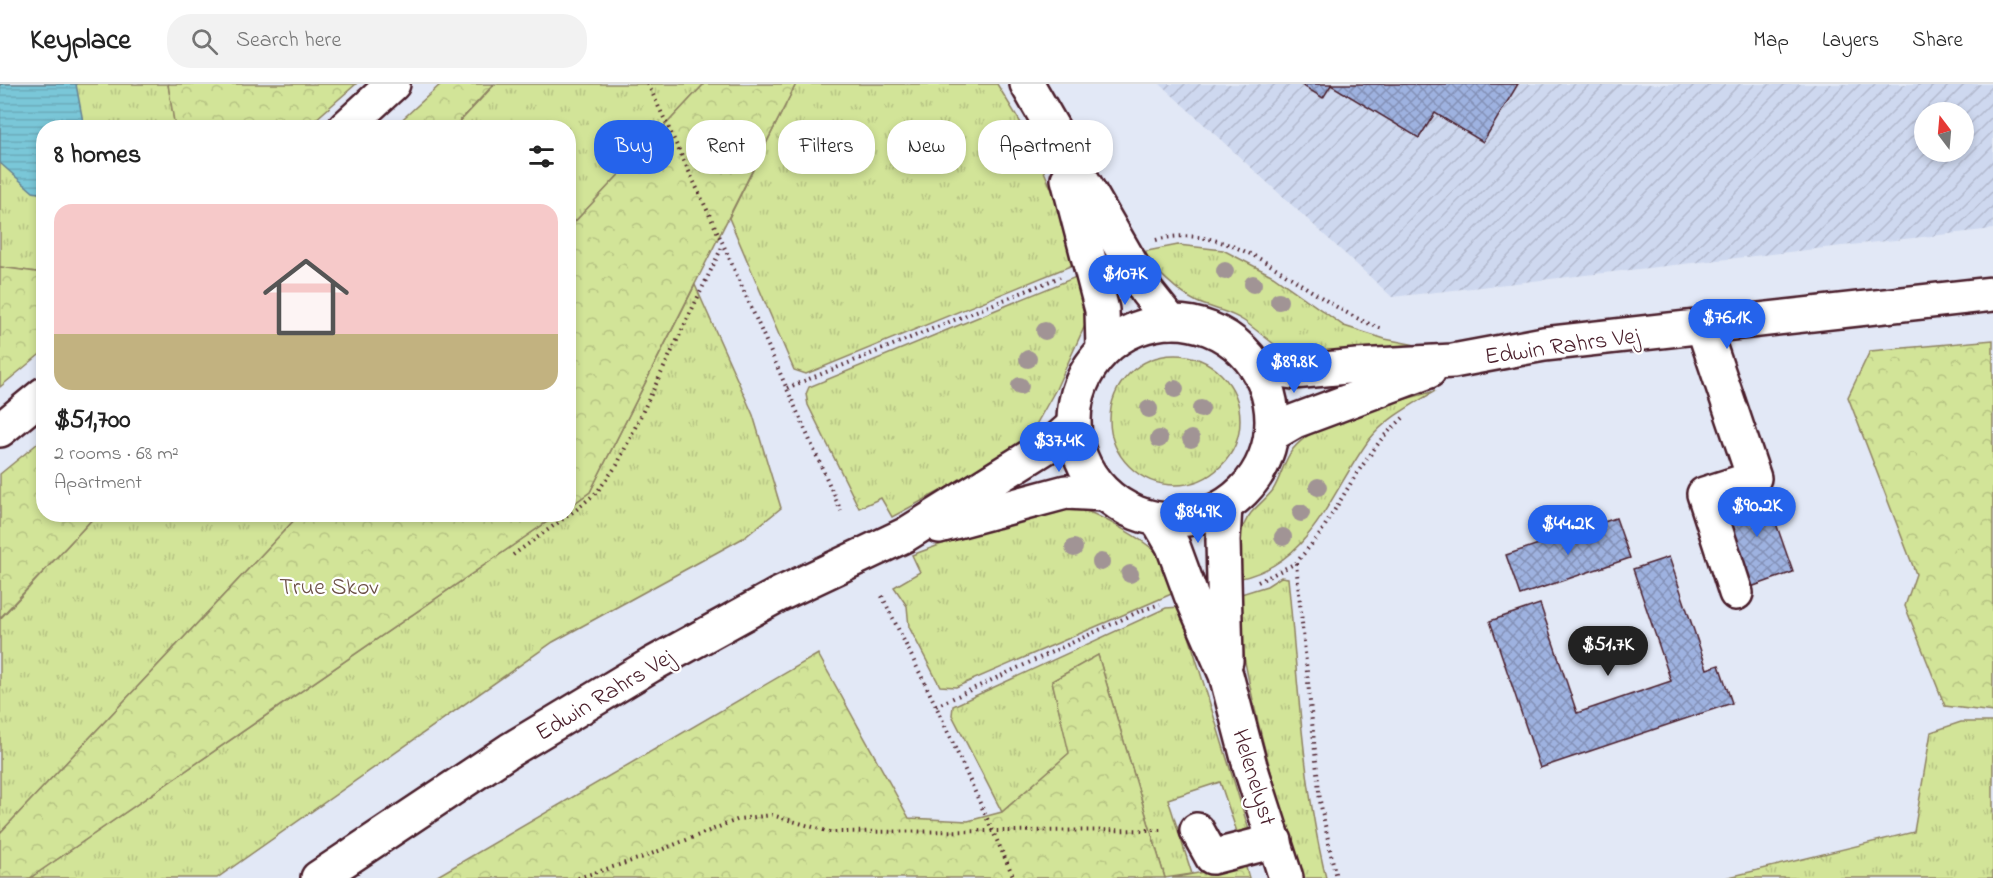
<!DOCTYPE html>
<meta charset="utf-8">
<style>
body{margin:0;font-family:"Indie Flower",sans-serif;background:#f2f2f2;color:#222;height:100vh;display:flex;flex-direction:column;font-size:22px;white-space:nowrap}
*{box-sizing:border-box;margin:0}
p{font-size:20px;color:#767676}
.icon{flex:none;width:33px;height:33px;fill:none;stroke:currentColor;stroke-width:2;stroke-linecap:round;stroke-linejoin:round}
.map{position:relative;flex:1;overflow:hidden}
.side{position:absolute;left:36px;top:36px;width:540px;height:402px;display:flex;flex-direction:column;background:#fff;border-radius:24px;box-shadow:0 3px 9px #0003}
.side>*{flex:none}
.top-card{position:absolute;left:594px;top:36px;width:570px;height:54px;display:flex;gap:12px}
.needle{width:39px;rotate:344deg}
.fabs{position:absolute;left:1914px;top:18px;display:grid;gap:12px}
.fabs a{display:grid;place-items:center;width:60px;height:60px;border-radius:50%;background:#fff;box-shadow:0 3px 9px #0003;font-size:30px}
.price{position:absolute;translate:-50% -51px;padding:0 14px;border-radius:21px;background:#2563eb;color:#fff;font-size:20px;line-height:39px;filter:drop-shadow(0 2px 3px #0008)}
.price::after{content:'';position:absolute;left:50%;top:36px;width:18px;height:14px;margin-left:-9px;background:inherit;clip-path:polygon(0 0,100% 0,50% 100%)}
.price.on{background:#222;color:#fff}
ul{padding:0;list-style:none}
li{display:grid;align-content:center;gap:12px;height:318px;padding:0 18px}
li span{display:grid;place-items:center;height:186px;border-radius:18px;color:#555}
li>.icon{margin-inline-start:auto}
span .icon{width:108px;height:108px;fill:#fffc;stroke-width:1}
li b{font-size:26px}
h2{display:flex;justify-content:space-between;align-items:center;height:72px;padding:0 18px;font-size:26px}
.chip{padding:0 21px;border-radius:24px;background:#fff;box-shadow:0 3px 9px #0003;font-size:21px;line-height:54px}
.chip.on{background:#2563eb;color:#fff}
header{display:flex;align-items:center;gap:36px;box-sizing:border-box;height:84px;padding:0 30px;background:#fff;border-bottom:2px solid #e0e0e0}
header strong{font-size:28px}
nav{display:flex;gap:33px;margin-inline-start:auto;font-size:21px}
.search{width:420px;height:54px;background:#f2f2f2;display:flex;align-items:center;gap:15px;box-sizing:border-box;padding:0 21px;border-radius:24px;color:#767676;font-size:22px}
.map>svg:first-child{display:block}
.industrial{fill:url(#industrial-furrows);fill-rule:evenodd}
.grass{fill:url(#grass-tufts);stroke:#8e8262;stroke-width:1.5}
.forest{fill:url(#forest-crowns);stroke:#8e8262;stroke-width:1.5}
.water{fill:url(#water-rules);stroke:#678493;stroke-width:1.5}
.building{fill:url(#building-cross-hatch);stroke:#4a1f2b;stroke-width:1.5}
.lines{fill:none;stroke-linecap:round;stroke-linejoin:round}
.minor-casing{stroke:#4a1f2b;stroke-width:38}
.highway-casing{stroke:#4a1f2b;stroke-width:38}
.path{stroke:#4a1f2b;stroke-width:4;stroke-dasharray:1.5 4.5;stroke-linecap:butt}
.minor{stroke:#fff;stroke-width:33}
.highway{stroke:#fff;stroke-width:33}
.tree{fill:#a19495}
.labels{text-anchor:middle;stroke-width:4.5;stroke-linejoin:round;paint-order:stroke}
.street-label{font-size:24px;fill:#4a1f2b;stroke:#fff}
.park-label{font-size:24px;fill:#6c5046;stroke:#fff}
</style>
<header>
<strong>Keyplace</strong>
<div class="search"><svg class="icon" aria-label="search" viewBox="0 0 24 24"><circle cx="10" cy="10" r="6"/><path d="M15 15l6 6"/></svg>Search here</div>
<nav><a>Map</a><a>Layers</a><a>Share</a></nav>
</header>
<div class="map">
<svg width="1993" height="794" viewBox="0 0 1993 794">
<defs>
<pattern id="industrial-furrows" width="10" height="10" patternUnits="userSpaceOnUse" patternTransform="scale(1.5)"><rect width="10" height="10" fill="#ced8ef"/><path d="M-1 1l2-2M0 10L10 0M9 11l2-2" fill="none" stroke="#b2b9cd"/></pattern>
<pattern id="grass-tufts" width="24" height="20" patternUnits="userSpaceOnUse" patternTransform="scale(1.5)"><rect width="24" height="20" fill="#d2e498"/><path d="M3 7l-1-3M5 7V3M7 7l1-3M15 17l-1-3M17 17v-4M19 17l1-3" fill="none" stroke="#b6c383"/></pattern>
<pattern id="forest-crowns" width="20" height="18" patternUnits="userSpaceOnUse" patternTransform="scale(1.5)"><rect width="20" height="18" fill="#d2e498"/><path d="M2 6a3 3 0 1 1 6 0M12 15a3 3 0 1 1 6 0" fill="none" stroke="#b6c383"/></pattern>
<pattern id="water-rules" width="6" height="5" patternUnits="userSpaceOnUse" patternTransform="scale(1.5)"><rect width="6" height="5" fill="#7ac7d8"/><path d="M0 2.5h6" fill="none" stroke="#6baaba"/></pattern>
<pattern id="building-cross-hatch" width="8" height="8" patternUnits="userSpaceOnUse" patternTransform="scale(1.5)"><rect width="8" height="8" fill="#9eb2e0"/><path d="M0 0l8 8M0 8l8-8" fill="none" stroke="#8390b6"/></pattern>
</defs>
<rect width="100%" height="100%" fill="#e2e8f6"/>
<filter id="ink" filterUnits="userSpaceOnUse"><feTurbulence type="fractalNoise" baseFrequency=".0167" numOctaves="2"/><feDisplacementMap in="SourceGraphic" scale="12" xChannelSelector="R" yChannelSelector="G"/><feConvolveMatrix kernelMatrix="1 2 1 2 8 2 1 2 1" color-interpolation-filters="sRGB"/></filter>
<g filter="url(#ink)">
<!-- industrial -->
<path class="industrial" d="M 1160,0 L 1993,0 L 1993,145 L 1392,213 ZM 1924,28 L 1964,28 L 1964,68 L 1924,68 Z"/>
<!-- grass -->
<g class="grass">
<polygon points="0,0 168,0 175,43 44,44 43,189 0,183"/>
<polygon points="495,0 704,0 569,144 568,44 454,44"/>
<polygon points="796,0 997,0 1029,52 1076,163 1080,178 806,290 794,286 729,134"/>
<path d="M 1178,161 L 1223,166 L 1273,192 L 1344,242 L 1385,255 L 1426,263 L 1294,273 C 1275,263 1261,249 1244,237 C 1230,227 1213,225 1197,218 C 1180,210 1151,183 1142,168 Z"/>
<polygon points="1083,190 1086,239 1056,305 1024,362 892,433 881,414 859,424 808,321 806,310 809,303"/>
<polygon points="695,201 753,331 781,424 745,453 553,558 217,794 30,794 557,431 568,430 569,423 590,408"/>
<circle cx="1175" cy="336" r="65"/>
<path d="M 1435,307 C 1412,321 1386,334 1369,356 C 1330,409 1311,481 1237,495 C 1238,472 1236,448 1251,429 C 1258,421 1267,414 1273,406 C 1281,393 1284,376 1293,365 C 1321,331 1394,319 1435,307 Z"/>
<path d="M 1076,423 C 1098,430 1142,454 1158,470 C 1167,480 1172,494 1176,508 L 956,603 L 940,602 L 909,543 L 907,522 L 894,503 L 920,488 L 912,471 L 1016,433 Z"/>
<polygon points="96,431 299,431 0,749 0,535"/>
<path d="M 1281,493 L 1288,494 C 1298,594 1302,696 1326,794 L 1303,794 C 1284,732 1264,670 1251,607 C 1244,575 1237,543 1241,510 L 1267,502 Z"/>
<polygon points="1180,523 1249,746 1238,751 1220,698 1168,715 1192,790 1165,794 1098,571 1052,597 1070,669 1002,728 952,631 953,622 1166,524"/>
<polygon points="1961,638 1993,638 1993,794 1725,794 1914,748 1931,648"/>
</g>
<!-- forest -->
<g class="forest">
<polygon points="168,0 356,0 307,43 175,44"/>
<polygon points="441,0 494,0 454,43 394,43"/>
<polygon points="704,0 796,0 590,408 569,423 569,144"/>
<polygon points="0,183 43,189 44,267 0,303"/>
<polygon points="1993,256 1993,628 1945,622 1905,522 1916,490 1848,313 1870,267"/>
<polygon points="43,355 44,430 96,431 0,534 0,390"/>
<polygon points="299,431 557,431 30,794 0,794 0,749"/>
<polygon points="818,570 909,734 968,737 1002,728 1069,669 1052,597 1098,571 1165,794 434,794"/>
<polygon points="1245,780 1249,794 1172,794"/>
</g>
<!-- water -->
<polygon class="water" points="0,0 76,0 84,43 44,44 43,110 33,108 0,79"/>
<!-- building -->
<g class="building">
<polygon points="1300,0 1518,0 1483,58 1435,29 1419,54 1331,1 1323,14"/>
<polygon points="1764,405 1793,488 1751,503 1722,420"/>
<polygon points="1616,434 1630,474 1520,511 1506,471"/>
<polygon points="1669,473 1707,585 1719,581 1732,619 1540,684 1490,537 1540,520 1577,629 1671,597 1633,485"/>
</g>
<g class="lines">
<!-- minor casing -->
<g class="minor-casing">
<g id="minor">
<polyline points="1027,0 1147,208 1171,238"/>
<polyline points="345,44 393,0"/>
<polyline points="1068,95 1102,226 1103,265"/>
<circle cx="1173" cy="337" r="99"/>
<polyline points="1703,243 1754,394 1704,410 1736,509"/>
<polyline points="1256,283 1293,288 1357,282 1453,277 1544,260 1993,210"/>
<polyline points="0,346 44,310"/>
<polyline points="1271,351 1295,337 1429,287"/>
<polyline points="1225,422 1223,456 1226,577"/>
<polyline points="1158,436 1173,462 1191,511 1226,591 1250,682 1286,794"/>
<polyline points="1197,746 1212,773 1275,757"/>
</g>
</g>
<!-- highway casing -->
<g class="highway-casing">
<g id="highway">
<polyline points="939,442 1066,408 1104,410"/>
<polyline points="318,794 510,666 651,581 778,511 905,451 1057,356 1073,342"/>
</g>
</g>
<!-- path -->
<g class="path">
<polyline points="648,0 723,160 841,427"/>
<path d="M 1156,156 C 1241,133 1309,221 1383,245"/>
<polyline points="787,304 1060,193"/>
<polyline points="513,471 577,425 597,408 617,381 723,161"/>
<polyline points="1296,479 1320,717 1336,794"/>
<polyline points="1258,498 1296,479 1320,450 1357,389 1383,353 1403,334"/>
<polyline points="882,512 936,622 1014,794"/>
<polyline points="936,622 1140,527 1160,520"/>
<polyline points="578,794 641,774 739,735 772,731 830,748 1164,746"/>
</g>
<!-- minor -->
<use href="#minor" class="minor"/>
<!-- highway -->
<use href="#highway" class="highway"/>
</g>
<!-- trees -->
<g class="tree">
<circle cx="1225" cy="187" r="9"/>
<circle cx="1253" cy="200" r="9"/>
<circle cx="1279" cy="217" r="9"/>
<circle cx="1045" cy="247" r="9"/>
<circle cx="1028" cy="275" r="9"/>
<circle cx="1020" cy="302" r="9"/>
<circle cx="1175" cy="305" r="9"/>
<circle cx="1149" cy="325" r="9"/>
<circle cx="1201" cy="325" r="9"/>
<circle cx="1159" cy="355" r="9"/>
<circle cx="1191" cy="355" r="9"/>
<circle cx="1318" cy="403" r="9"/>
<circle cx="1301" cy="429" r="9"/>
<circle cx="1283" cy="453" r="9"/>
<circle cx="1074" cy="464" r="9"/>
<circle cx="1101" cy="478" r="9"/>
<circle cx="1130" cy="490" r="9"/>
</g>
</g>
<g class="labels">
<!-- street labels -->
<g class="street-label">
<text transform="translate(1562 261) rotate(-8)" y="8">Edwin Rahrs Vej</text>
<text transform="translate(604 610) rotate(-31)" y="8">Edwin Rahrs Vej</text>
<text transform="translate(1255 693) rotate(73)" y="8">Helenelyst</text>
</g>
<!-- park labels -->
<g class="park-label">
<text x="329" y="510">True Skov</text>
</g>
</g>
</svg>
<div class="fabs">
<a><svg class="needle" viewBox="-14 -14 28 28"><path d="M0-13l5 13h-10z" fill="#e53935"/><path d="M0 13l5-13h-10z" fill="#767676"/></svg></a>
</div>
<b class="price" style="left:1125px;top:222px">$107K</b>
<b class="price" style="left:1727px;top:266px">$76.1K</b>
<b class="price" style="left:1294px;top:310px">$89.8K</b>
<b class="price" style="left:1059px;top:389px">$37.4K</b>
<b class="price" style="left:1757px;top:454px">$90.2K</b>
<b class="price" style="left:1198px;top:460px">$84.9K</b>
<b class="price" style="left:1568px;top:472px">$44.2K</b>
<b class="price on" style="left:1608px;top:593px">$51.7K</b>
<div class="top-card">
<a class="chip on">Buy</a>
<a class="chip">Rent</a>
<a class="chip">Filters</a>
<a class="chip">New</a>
<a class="chip">Apartment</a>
</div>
<section class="side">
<h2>8 homes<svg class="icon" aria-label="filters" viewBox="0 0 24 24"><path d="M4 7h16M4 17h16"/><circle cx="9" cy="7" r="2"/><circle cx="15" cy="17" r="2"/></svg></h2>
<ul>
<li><span style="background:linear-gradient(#f6c9c9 70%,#c2b280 0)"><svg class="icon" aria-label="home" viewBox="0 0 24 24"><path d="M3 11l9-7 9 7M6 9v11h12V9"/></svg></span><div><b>$51,700</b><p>2 rooms · 68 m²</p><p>Apartment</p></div></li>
</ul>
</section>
</div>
